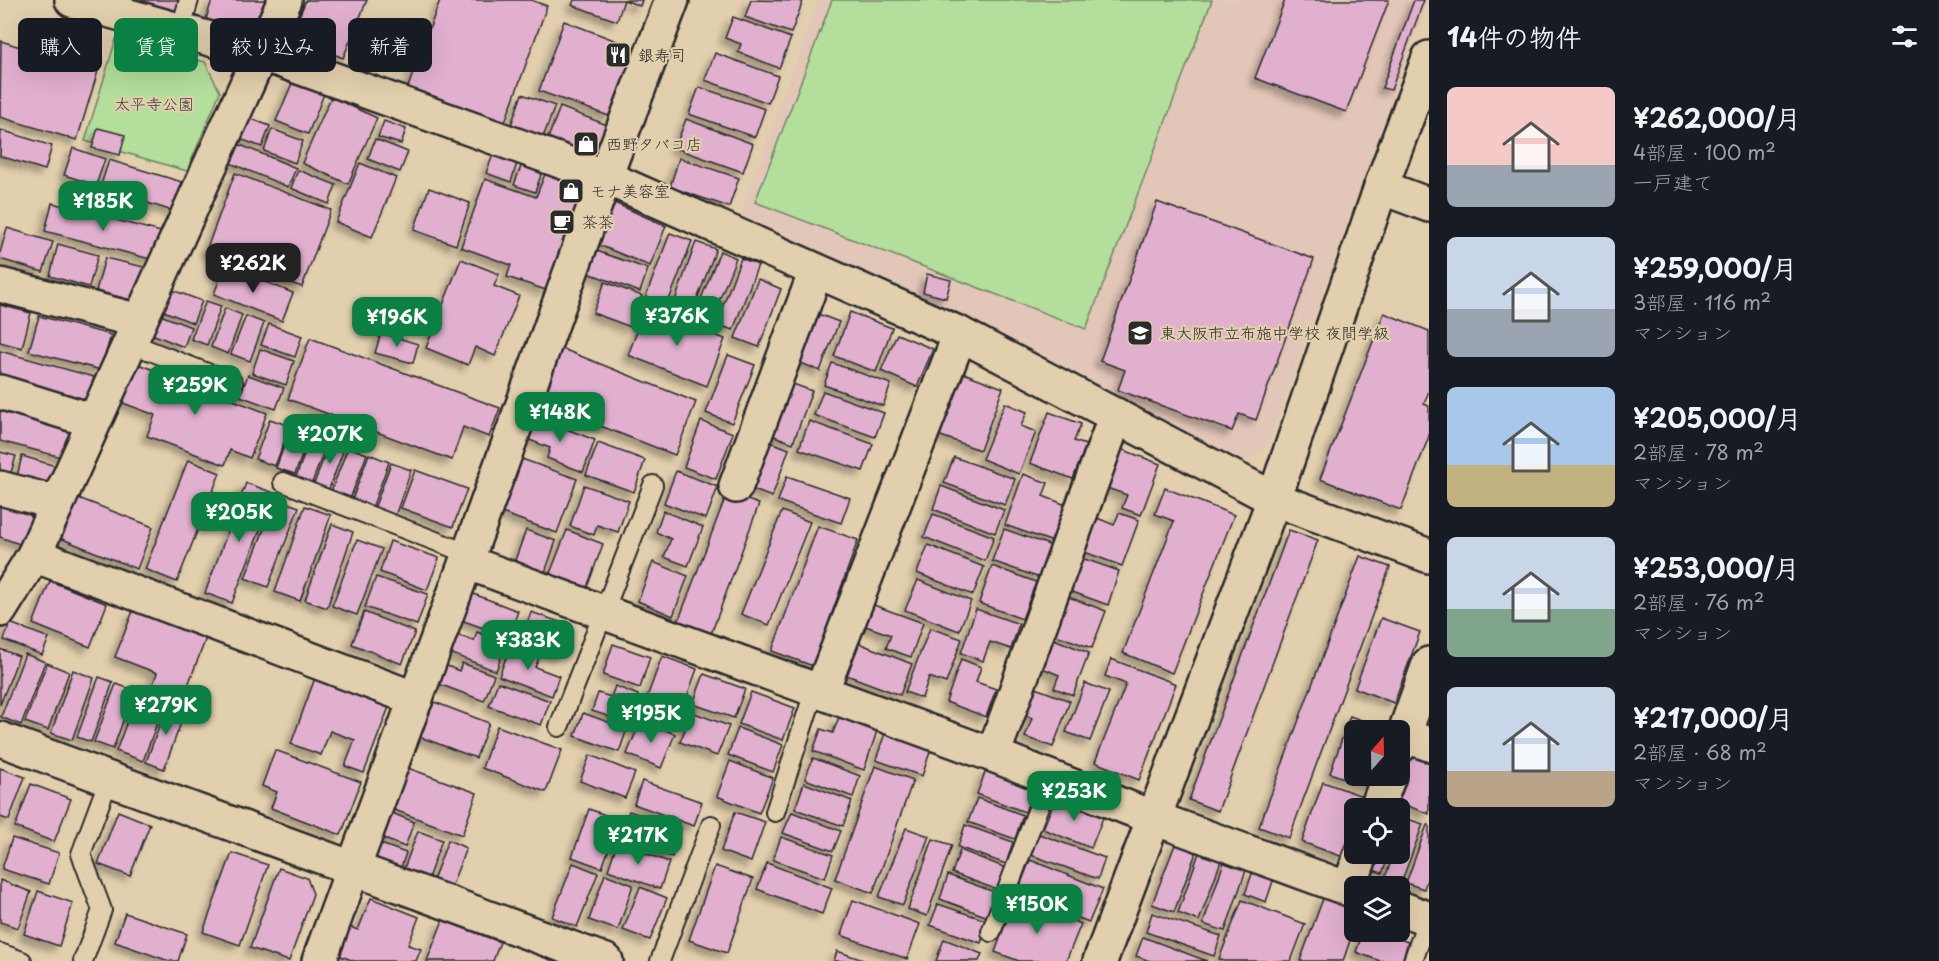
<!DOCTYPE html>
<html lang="ja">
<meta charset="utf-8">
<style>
body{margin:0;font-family:"Playpen Sans","Klee One",sans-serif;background:#242831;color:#f1f3f6;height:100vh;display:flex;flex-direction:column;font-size:22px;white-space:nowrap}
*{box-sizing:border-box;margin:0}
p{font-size:20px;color:#9ea1a6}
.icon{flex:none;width:33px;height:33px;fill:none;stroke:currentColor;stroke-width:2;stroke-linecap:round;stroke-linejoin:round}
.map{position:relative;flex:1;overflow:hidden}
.details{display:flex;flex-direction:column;background:#171b24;width:510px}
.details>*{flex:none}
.top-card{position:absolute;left:18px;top:18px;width:570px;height:54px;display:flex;gap:12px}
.needle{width:39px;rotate:20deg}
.buttons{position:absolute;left:1344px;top:720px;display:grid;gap:12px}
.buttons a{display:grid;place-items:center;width:66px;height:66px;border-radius:9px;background:#171b24;box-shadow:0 6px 24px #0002;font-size:30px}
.price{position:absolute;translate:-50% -51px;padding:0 14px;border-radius:12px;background:#0b8043;color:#fff;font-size:20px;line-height:39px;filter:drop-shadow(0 2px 3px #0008)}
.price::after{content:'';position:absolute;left:50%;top:36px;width:18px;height:14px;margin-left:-9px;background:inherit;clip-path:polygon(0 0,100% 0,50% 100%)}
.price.current{background:#222;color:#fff}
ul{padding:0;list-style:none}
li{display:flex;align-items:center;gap:18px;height:150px;padding:0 18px}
li span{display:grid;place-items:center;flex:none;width:168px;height:120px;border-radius:9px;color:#555}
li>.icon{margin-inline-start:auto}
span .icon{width:72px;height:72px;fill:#fffc;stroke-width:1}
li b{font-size:26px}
h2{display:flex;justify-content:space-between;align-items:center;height:72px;padding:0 18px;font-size:26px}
.chip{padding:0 21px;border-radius:9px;background:#171b24;box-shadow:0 6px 24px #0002;font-size:21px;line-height:54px}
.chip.current{background:#0b8043;color:#fff}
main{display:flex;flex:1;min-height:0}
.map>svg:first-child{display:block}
.built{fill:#e2c6b7}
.green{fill:#b3de9c;stroke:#6f8464;stroke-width:1.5}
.building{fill:#e2b0cf;stroke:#2b2b2b;stroke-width:1.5;filter:url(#shadow)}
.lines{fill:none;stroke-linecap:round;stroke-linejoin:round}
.lane-casing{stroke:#2b2b2b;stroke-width:22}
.street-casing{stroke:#2b2b2b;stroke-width:38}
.lane{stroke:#e2cfad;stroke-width:18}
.street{stroke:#e2cfad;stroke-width:33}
.labels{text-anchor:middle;stroke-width:4.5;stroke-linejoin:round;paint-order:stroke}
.poi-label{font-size:16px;fill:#2b2b2b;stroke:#e2cfad;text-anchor:start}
.park-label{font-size:16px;fill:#393d36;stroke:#e2cfad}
</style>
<main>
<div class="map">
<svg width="1429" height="961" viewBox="0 0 1429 961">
<defs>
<filter id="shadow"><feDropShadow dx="-5.5" dy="5.5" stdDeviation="3" flood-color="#0004"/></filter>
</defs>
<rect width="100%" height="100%" fill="#e2cfad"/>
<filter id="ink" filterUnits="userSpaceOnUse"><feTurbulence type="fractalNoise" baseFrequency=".0167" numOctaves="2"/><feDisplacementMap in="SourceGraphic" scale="12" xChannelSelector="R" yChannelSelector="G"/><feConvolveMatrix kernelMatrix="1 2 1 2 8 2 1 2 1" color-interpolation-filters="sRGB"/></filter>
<g filter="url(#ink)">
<!-- built -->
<polygon class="built" points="819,0 1428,0 1267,446 1242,464 739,220"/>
<!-- green -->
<g class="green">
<polygon points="832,0 1212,0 1086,329 755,202"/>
<polygon points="116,39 205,62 220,92 187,171 85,141"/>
</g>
<!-- building -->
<g class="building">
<polygon points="141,0 180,0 174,18 139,8"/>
<polygon points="212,0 270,0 258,37 206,19"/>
<polygon points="306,0 367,0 343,58 291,36"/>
<polygon points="440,0 531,0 547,6 505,122 408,87"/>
<polygon points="574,0 642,0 640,6 624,0 617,21 572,5"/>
<polygon points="751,0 803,1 791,33 745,17"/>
<polygon points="1285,0 1389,0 1346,112 1255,78"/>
<polygon points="1414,0 1424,0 1391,90 1382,88"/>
<polygon points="733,17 791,38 779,68 738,52 741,44 725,38"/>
<polygon points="564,21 635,48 609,116 539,91"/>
<polygon points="1,41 98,71 77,140 0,117"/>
<polygon points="715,53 778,76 768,103 705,80"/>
<polygon points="293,81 324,94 308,134 276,121"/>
<polygon points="699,87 765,109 755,137 689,114"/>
<polygon points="522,94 555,106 542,140 510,128"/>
<polygon points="331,97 377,118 348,184 302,163"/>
<polygon points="560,107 607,125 595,155 591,157 547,141"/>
<polygon points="244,116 270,126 262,147 235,137"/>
<polygon points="686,119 753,144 743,172 675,148"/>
<polygon points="384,121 406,129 401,144 378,137"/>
<polygon points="98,128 125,135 120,155 92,148"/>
<polygon points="272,129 303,141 295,163 264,151"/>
<polygon points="1,130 52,146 45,170 0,156"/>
<polygon points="375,139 408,152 400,172 368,159"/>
<polygon points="238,144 296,168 288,187 230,163"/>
<polygon points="73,148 105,159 96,185 64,175"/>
<polygon points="493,155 517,163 511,182 486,173"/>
<polygon points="679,158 739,178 729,207 670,187"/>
<polygon points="109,160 182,182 173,211 100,188"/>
<polygon points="360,163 396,178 372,237 336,222"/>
<polygon points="522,164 542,172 535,192 514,185"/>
<polygon points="298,170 336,185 329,204 291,188"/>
<polygon points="235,173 331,210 302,287 206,251"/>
<polygon points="545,174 583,187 546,290 507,277 511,265 461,247 485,179 536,197"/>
<polygon points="429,188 470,203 456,245 414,230"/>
<polygon points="610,201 666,226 650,266 594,243"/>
<polygon points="1157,202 1314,259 1256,420 1239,414 1232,431 1118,390 1125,370 1100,361"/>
<polygon points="52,203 161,232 154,260 45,231"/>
<polygon points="7,228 53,242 43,272 0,259 0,253"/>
<polygon points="670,233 692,241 667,305 646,296"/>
<polygon points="696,242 716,249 692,313 673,306"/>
<polygon points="58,244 98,255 89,287 50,276"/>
<polygon points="591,249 648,269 640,292 583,271"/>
<polygon points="720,251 736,258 711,321 695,314"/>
<polygon points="105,258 144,267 135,301 96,291"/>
<polygon points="741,258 758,265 733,330 716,324"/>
<polygon points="461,259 499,274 494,286 519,296 495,356 475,347 468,365 426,348"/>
<polygon points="225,266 293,293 282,321 214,294"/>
<polygon points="927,274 951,280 946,298 923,292"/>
<polygon points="758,279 781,289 759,347 735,338"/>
<polygon points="605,282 642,296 631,327 593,313"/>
<polygon points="167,288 202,301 193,323 159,309"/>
<polygon points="206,301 221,306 207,345 191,339"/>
<polygon points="0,305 31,313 22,348 0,342"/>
<polygon points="225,308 242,315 228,354 211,347"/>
<polygon points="646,309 725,339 707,386 628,355"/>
<polygon points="813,312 839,322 820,371 794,360"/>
<polygon points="850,312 892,328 876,372 834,356"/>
<polygon points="155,313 191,327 184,347 147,332"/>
<polygon points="1384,313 1429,331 1429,391 1424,404 1429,406 1429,436 1401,510 1320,479"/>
<polygon points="39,316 111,335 101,370 29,351"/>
<polygon points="246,316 264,323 250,361 231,354"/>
<polygon points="269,324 302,336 295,357 261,345"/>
<polygon points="381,333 418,344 413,363 375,353"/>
<polygon points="897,334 933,349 917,387 881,371"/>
<polygon points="310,338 500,408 489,437 463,427 452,460 288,399"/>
<polygon points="555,346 696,402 675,455 534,400"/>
<polygon points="260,349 294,361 286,385 252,373"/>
<polygon points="0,351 94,377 86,405 0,381"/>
<polygon points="728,355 755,365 732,423 706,413"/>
<polygon points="832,363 891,384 883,406 824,385"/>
<polygon points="138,364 267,413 250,458 230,450 225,465 147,436 155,415 123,403"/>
<polygon points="961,372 1003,388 980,450 938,435"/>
<polygon points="248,375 284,388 276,409 240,396"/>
<polygon points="785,381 812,391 793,443 766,433"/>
<polygon points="823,391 884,413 875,437 814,415"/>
<polygon points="1005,403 1027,412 1021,426 1036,432 1019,474 982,459"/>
<polygon points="0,410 76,431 69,459 0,441"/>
<polygon points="1049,412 1081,424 1074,441 1086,445 1073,479 1030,463"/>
<polygon points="530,415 595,440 583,472 547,458 550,448 522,437"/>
<polygon points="270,419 290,426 275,466 255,459"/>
<polygon points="701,421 733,433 716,479 684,467"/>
<polygon points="809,421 873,444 863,471 799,449"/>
<polygon points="291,427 310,434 295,474 276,468"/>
<polygon points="312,434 328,440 312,483 296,477"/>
<polygon points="763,439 789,449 772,497 746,487"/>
<polygon points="330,441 345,446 329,489 314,484"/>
<polygon points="598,443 645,460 634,492 586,475"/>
<polygon points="348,447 367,454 350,499 331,492"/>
<polygon points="1121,449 1160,464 1141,515 1122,508 1127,495 1107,488"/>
<polygon points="0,452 16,456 9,479 0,476"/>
<polygon points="369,454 389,462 372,508 352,500"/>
<polygon points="22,456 59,467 52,491 16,481"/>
<polygon points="954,457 1015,479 1005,505 944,483"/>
<polygon points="522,459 577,479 557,533 502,513"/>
<polygon points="188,460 220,473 177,582 145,569"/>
<polygon points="391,463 411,470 395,516 374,509"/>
<polygon points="415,470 467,489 453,527 401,508"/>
<polygon points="676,471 718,487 706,519 664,503"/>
<polygon points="1023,474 1048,483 1043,496 1066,505 1053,542 1005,525"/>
<polygon points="787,476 850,498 841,523 778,501"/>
<polygon points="246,483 274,493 232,603 205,593"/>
<polygon points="584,485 629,501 618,532 597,525 594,535 570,526"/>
<polygon points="941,486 1004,510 995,533 933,509"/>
<polygon points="1165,488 1234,515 1172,673 1123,653 1174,521 1155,514"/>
<polygon points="727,493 759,504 711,634 678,622"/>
<polygon points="76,497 153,527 137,569 60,538"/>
<polygon points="276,499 299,507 268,587 245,578"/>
<polygon points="0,505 35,517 25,546 0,537"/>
<polygon points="305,506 331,515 300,601 275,592"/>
<polygon points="663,511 703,527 688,566 664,557 671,539 656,532"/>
<polygon points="782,511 810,522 769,625 741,614"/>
<polygon points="1119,513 1139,520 1122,566 1082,551 1095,517 1114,525"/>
<polygon points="933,514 994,537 985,561 924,537"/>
<polygon points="332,524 353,532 327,608 305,600"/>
<polygon points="818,526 858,540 813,666 772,651"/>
<polygon points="1004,529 1052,546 1040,578 992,561"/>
<polygon points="526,530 556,541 544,575 514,563"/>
<polygon points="567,530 603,544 586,590 549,576"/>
<polygon points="1289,530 1318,540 1218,811 1189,800"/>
<polygon points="357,540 382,549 357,615 332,606"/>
<polygon points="390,541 439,558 427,590 380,572"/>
<polygon points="928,545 984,567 973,595 917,573"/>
<polygon points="1360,556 1390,567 1289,838 1259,827"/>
<polygon points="1079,557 1119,571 1108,605 1067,590"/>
<polygon points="653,562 688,576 673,616 638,601"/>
<polygon points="992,566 1036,582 1022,619 979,603"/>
<polygon points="376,577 428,594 417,625 365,607"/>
<polygon points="918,580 971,601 959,631 905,610"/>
<polygon points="50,581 107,604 90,647 33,624"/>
<polygon points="471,593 518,611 509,637 461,620"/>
<polygon points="1066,596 1106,611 1092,648 1053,634"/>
<polygon points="871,604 923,623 911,657 886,648 891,635 863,625"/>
<polygon points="976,609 1019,624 1011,649 990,642 983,661 961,653"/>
<polygon points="133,611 206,638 182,701 151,689 157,673 115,657"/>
<polygon points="364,612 415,632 402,664 352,644"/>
<polygon points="531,612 560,622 566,636 560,655 521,642"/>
<polygon points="1381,618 1420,632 1394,703 1355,688"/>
<polygon points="10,623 49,638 42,655 4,640"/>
<polygon points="930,628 962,639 946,683 929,677 922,698 905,692"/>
<polygon points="477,632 506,643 496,671 450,653 457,635 474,641"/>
<polygon points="1051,638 1089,653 1073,695 1054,688 1059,675 1040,667"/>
<polygon points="856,642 912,664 900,695 844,674"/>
<polygon points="613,644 650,657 640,688 603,675"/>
<polygon points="511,645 540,656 535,667 559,676 552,696 499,676"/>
<polygon points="0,649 19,656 0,705"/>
<polygon points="25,654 45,662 21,725 1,717"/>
<polygon points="662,656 697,669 676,727 641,714"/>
<polygon points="961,659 981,667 976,682 996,689 986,717 946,702"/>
<polygon points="1111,659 1176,684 1139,780 1095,762 1126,684 1105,676"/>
<polygon points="47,663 69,672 48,730 25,722"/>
<polygon points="462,663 494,675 484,701 439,684 445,665 459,671"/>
<polygon points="73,670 94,678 72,740 51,733"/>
<polygon points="704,674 745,689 734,718 693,704"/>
<polygon points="99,677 113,682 91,742 77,737"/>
<polygon points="315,678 389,707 364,773 345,766 355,740 330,731 321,755 291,744"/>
<polygon points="498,682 550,701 541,725 489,706"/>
<polygon points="1085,683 1109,692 1090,741 1066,732"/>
<polygon points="116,684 134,690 113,749 94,742"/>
<polygon points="615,686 638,695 629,723 592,711 598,693 611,697"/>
<polygon points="1030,686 1070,701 1053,747 1025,737 1032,718 1020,713"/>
<polygon points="138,692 165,701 143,761 116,751"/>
<polygon points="751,692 795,708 783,740 739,724"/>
<polygon points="429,700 489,723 476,758 415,735"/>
<polygon points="168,703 186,709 164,769 146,762"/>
<polygon points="692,712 729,726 717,756 680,742"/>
<polygon points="583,713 627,729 619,752 575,736"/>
<polygon points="1350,716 1389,730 1354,730 1354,776 1373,776 1369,787 1330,773"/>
<polygon points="839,717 877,731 864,770 813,751 821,729 833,733"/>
<polygon points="641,720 675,734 661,768 627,754"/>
<polygon points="497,726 562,750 546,792 482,768"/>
<polygon points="738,728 783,745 773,772 728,755"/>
<polygon points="885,733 931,749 922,776 876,760"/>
<polygon points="1412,747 1429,753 1429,814 1392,800"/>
<polygon points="275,750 361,782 341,835 271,808 277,792 262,786"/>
<polygon points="590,755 635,773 625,798 580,781"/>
<polygon points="813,758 860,776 853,797 805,779"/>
<polygon points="730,761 773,778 759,813 717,796"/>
<polygon points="875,766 913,780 873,893 835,879"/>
<polygon points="405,767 477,793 462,835 389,808"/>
<polygon points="0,768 25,777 9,820 0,817"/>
<polygon points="986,770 1034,788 1025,812 977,794"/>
<polygon points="642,781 702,802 694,826 634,804"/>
<polygon points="1323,782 1365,797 1360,808 1354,808 1354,825 1343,857 1302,842"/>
<polygon points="804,783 852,801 843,826 795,809"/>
<polygon points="31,784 71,799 54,842 15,827"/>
<polygon points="1056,796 1104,815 1091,848 1043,829"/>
<polygon points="977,798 1023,815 1015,839 968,822"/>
<polygon points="589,809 619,820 602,868 572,857"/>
<polygon points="118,811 150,824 130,876 98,864"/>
<polygon points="387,811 414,822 405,847 377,836"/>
<polygon points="629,811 681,829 672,857 619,839"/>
<polygon points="735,812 765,822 751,862 721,851"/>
<polygon points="792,812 841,831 833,851 783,833"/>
<polygon points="1407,819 1423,824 1401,883 1385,877 1394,854 1400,854 1400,839"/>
<polygon points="965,825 1013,842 1006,864 958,847"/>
<polygon points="1427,825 1429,825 1429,873 1424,889 1406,883"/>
<polygon points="906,828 929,836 903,905 879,897"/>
<polygon points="418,831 442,840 427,881 403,871"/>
<polygon points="1039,834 1105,858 1098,879 1031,855"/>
<polygon points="781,837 833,855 825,878 773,860"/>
<polygon points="12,838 59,853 49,884 2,869"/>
<polygon points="933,839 952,845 927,916 908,909"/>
<polygon points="448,840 466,848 450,890 432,883"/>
<polygon points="375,842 406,853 400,870 369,859"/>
<polygon points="1176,842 1197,850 1174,912 1152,904"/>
<polygon points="617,843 669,862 660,889 608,870"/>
<polygon points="960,850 1006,868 998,890 952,873"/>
<polygon points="1200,850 1222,858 1199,921 1178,913"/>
<polygon points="232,853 268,865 240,945 203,932"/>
<polygon points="1372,854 1390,854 1382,873 1367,868"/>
<polygon points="1225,859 1247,867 1225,931 1203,924"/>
<polygon points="1030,860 1103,889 1089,922 1017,894"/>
<polygon points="573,863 598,873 577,927 552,917"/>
<polygon points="767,863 832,888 822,914 757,889"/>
<polygon points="715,866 753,879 727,953 689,940"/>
<polygon points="279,868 307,878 313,894 289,961 250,948"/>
<polygon points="1253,871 1274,878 1266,902 1245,894"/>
<polygon points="605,874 633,885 618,930 589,920"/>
<polygon points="948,875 997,893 988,917 940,899"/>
<polygon points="0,880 31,892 18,928 0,922"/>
<polygon points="640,887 667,898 650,940 623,930"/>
<polygon points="38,891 73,903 59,946 24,934"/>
<polygon points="1324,896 1354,907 1354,929 1343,961 1300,961"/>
<polygon points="371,898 419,917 408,945 421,949 416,961 354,961 331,952 342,924 358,930"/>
<polygon points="1015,898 1081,924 1066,961 1019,961 995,952"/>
<polygon points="853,900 920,924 907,959 841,935"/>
<polygon points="1242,900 1305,924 1291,961 1224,961 1219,959"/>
<polygon points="938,904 988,921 981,943 930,925"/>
<polygon points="125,913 187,934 178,961 169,961 115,942"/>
<polygon points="1152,913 1221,936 1214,956 1146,932"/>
<polygon points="443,920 500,942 493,961 427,961"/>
<polygon points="1363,932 1389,932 1388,935 1408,942 1402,961 1380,961 1356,952"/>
<polygon points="1143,937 1207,961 1150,961 1136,956"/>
<polygon points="944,939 982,954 979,961 936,961"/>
<polygon points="837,951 866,961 834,961"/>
</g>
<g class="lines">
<!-- lane casing -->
<g class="lane-casing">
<g id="lane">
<polyline points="180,31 189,0"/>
<polyline points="130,343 233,383"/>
<polyline points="283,482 469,554"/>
<polyline points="559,727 653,485"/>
<polyline points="775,812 815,689"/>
<polyline points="991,932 1050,777"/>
<polyline points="0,953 22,961"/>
<polyline points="83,961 102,910 81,854 109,779"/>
<polyline points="660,961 711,825"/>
<polyline points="1413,961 1428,918"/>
</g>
</g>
<!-- street casing -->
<g class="street-casing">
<g id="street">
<polyline points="72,0 260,53 605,177 960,334 1274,499 1429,556"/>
<polyline points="1381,187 1429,205"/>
<polyline points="0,285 139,321"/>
<polyline points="0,392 94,421"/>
<polyline points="736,486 816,271"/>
<polyline points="0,488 57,503"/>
<polyline points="34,555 416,699"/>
<polyline points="466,562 993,755 1154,818 1354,891"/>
<polyline points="0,610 34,555 285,0"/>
<polyline points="821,692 960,334"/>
<polyline points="1403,735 1429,744"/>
<polyline points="0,739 606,961"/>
<polyline points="1400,746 1429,664"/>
<polyline points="993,755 1116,415"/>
<polyline points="1377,808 1389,776"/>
<polyline points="1349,889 1361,854"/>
<polyline points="1400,908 1429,919"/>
<polyline points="319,961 466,562 605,177 672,0"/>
<polyline points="1100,961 1274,499 1381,187 1429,58"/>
</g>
</g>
<!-- lane -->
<use href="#lane" class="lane"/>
<!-- street -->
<use href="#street" class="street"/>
</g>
</g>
<!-- icons -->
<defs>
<g id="restaurant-square" transform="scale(1.35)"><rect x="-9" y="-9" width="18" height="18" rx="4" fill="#2b2b2b" stroke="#e2cfad"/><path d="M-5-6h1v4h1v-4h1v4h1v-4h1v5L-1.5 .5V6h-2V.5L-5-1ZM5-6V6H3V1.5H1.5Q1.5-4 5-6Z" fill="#fff"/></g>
<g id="shop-square" transform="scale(1.35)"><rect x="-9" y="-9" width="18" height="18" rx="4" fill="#2b2b2b" stroke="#e2cfad"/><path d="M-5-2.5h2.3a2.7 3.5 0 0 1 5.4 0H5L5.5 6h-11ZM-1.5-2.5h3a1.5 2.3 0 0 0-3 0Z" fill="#fff"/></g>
<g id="cafe-square" transform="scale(1.35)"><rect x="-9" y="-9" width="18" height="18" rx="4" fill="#2b2b2b" stroke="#e2cfad"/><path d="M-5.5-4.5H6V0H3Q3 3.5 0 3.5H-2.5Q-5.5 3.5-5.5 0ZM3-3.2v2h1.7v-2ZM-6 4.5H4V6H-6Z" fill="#fff"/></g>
<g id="school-square" transform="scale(1.35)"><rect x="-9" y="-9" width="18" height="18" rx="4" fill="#2b2b2b" stroke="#e2cfad"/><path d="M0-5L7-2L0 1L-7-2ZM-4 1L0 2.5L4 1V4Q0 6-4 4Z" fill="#fff"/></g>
</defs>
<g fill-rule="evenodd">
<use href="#restaurant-square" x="618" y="55"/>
<use href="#shop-square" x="586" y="144"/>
<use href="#shop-square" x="571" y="191"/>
<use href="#cafe-square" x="562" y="222"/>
<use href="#school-square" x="1140" y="333"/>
</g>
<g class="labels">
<!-- poi labels -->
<g class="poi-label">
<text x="638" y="61">銀寿司</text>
<text x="606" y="150">西野タバコ店</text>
<text x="590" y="197">モナ美容室</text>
<text x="582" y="228">茶茶</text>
<text x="1160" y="339">東大阪市立布施中学校 夜間学級</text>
</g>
<!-- park labels -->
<g class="park-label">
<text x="154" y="110">太平寺公園</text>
</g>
</g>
</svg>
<div class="buttons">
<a><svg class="needle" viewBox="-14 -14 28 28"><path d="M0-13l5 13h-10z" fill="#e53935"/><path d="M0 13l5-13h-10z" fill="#9ea1a6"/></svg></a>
<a><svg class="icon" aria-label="locate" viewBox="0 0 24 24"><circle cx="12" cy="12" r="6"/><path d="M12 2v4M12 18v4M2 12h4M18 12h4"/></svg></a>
<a><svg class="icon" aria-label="layers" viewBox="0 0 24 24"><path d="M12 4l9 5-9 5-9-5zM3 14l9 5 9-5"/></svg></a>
</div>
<b class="price" style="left:103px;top:232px">¥185K</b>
<b class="price current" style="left:253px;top:294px">¥262K</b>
<b class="price" style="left:677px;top:347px">¥376K</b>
<b class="price" style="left:397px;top:348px">¥196K</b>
<b class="price" style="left:195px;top:416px">¥259K</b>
<b class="price" style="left:560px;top:443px">¥148K</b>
<b class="price" style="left:330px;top:465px">¥207K</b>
<b class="price" style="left:239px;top:543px">¥205K</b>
<b class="price" style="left:528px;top:671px">¥383K</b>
<b class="price" style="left:166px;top:736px">¥279K</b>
<b class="price" style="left:651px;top:744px">¥195K</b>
<b class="price" style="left:1074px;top:822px">¥253K</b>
<b class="price" style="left:638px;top:866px">¥217K</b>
<b class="price" style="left:1037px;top:935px">¥150K</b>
<div class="top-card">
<a class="chip">購入</a>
<a class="chip current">賃貸</a>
<a class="chip">絞り込み</a>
<a class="chip">新着</a>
</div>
</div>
<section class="details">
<h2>14件の物件<svg class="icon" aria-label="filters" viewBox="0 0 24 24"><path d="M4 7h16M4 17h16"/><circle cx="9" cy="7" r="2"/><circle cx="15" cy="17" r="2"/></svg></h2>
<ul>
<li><span style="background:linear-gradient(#f6c9c9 65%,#9aa5b1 0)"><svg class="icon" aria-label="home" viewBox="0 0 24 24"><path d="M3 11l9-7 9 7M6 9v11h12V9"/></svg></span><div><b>¥262,000/月</b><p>4部屋 · 100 m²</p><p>一戸建て</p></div></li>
<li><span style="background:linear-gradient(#c9d6e8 60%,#9aa5b1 0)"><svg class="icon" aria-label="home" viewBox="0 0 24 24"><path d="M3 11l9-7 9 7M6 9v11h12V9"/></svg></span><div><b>¥259,000/月</b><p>3部屋 · 116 m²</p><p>マンション</p></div></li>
<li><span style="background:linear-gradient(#a9c7e8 65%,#c2b280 0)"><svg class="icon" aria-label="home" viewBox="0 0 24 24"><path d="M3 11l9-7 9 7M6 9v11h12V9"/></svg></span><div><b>¥205,000/月</b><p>2部屋 · 78 m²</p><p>マンション</p></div></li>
<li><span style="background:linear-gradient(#c9d6e8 60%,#7fa58c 0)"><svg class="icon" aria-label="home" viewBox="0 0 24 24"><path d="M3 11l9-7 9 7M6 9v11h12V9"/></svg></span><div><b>¥253,000/月</b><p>2部屋 · 76 m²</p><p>マンション</p></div></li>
<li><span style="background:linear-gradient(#c9d6e8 70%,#b9a48a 0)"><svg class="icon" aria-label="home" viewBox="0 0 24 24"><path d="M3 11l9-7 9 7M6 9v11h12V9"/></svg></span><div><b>¥217,000/月</b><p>2部屋 · 68 m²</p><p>マンション</p></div></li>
</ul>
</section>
</main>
